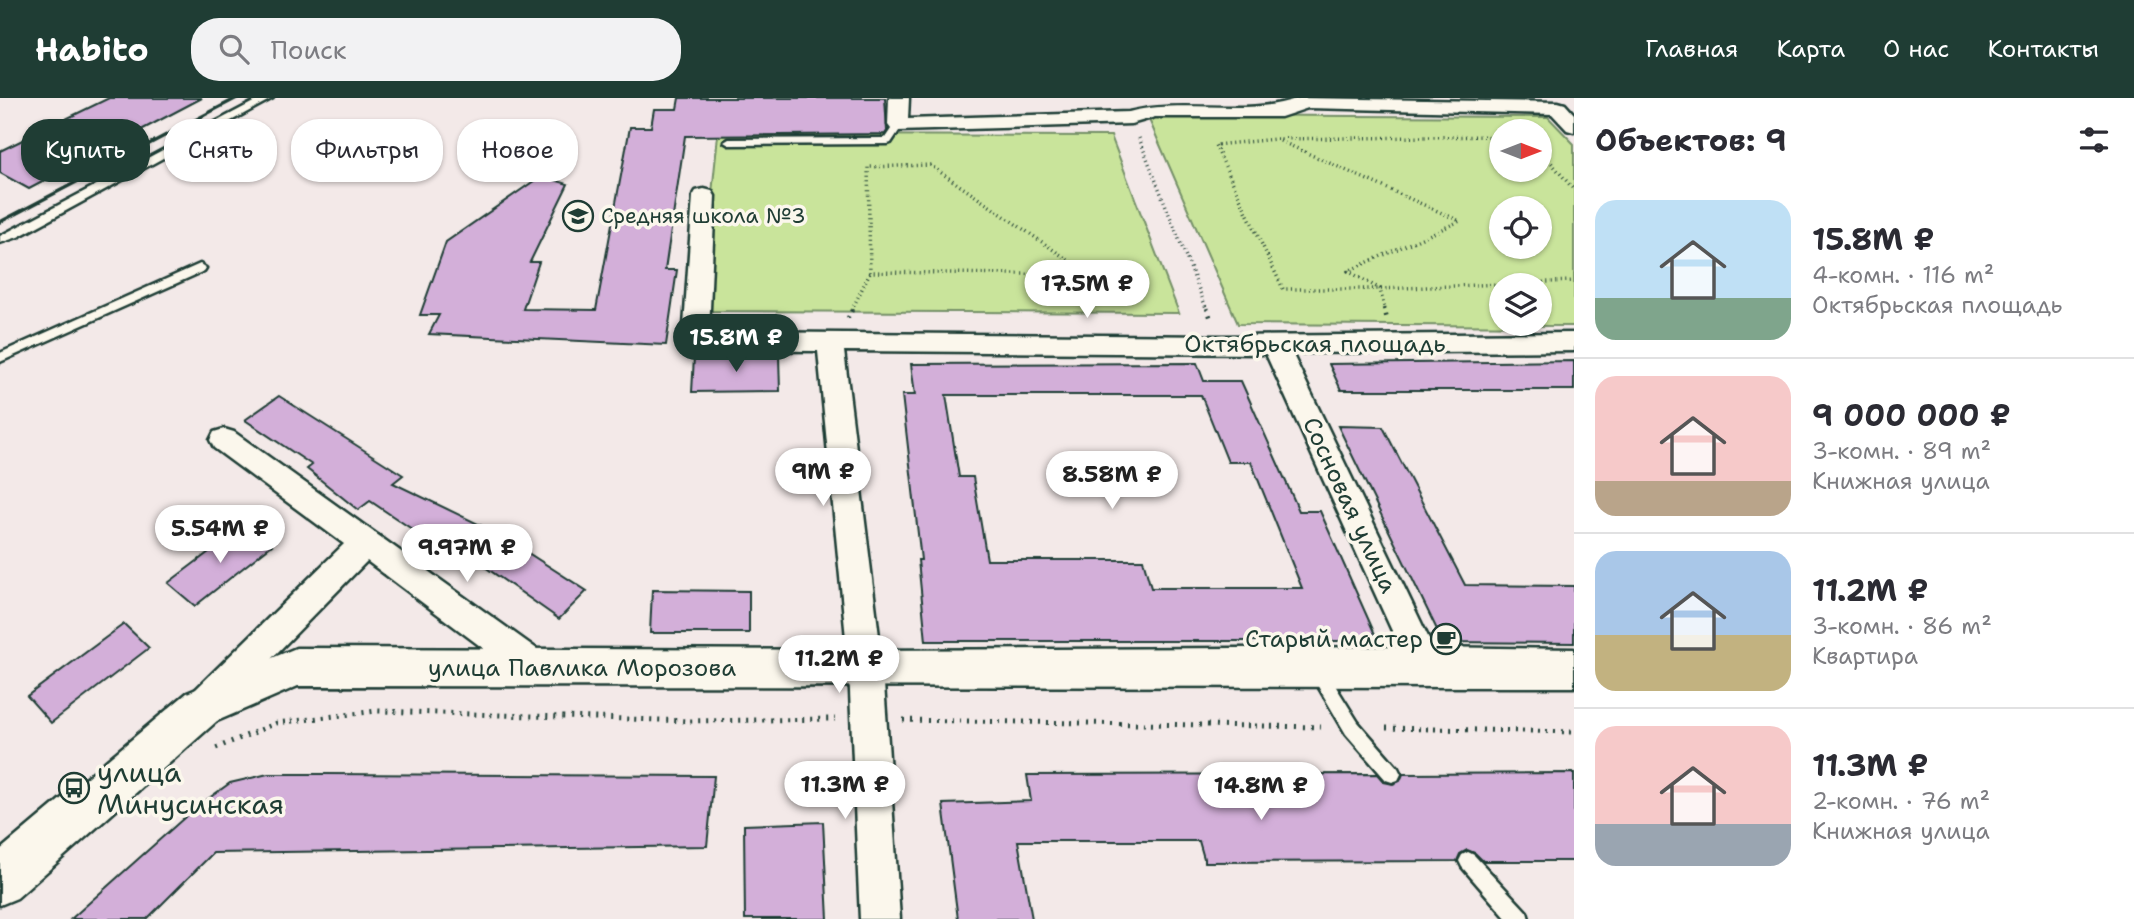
<!DOCTYPE html>
<html lang="ru">
<meta charset="utf-8">
<style>
body{margin:0;font-family:"Shantell Sans",sans-serif;background:#f2f2f3;color:#2b2b33;height:100vh;display:flex;flex-direction:column;font-size:26px;white-space:nowrap}
*{box-sizing:border-box;margin:0}
p{font-size:23px;color:#7c7c81}
.icon{flex:none;width:38px;height:38px;fill:none;stroke:currentColor;stroke-width:2;stroke-linecap:round;stroke-linejoin:round}
.map{position:relative;flex:1;overflow:hidden}
.details{display:flex;flex-direction:column;background:#fff;width:560px}
.details>*{flex:none}
.banner{position:absolute;left:21px;top:21px;width:665px;height:63px;display:flex;gap:14px}
.needle{width:46px;rotate:90deg}
.tools{position:absolute;left:1489px;top:21px;display:grid;gap:14px}
.tools a{display:grid;place-items:center;width:63px;height:63px;border-radius:50%;background:#fff;box-shadow:0 2px 5px #0004;font-size:35px}
.price{position:absolute;translate:-50% -60px;padding:0 16px;border-radius:24px;background:#fff;color:#222;font-size:23px;line-height:46px;filter:drop-shadow(0 2px 4px #0008)}
.price::after{content:'';position:absolute;left:50%;top:42px;width:21px;height:16px;margin-left:-10px;background:inherit;clip-path:polygon(0 0,100% 0,50% 100%)}
.price.current{background:#1f3d34;color:#fff}
ul{padding:0;list-style:none}
li{display:flex;align-items:center;gap:21px;height:175px;padding:0 21px}
li+li{border-top:2px solid #e1e1e2}
li span{display:grid;place-items:center;flex:none;width:196px;height:140px;border-radius:21px;color:#555}
li>.icon{margin-inline-start:auto}
span .icon{width:84px;height:84px;fill:#fffc;stroke-width:1}
li b{font-size:30px}
h2{display:flex;justify-content:space-between;align-items:center;height:84px;padding:0 21px;font-size:30px}
.tag{padding:0 24px;border-radius:28px;background:#fff;box-shadow:0 2px 5px #0004;font-size:24px;line-height:63px}
.tag.current{background:#1f3d34;color:#fff}
header{display:flex;align-items:center;gap:42px;box-sizing:border-box;height:98px;padding:0 35px;background:#1f3d34;color:#fff}
header strong{font-size:33px}
nav{display:flex;gap:38px;margin-inline-start:auto;font-size:24px}
.search{width:490px;height:63px;background:#f2f2f3;display:flex;align-items:center;gap:18px;box-sizing:border-box;padding:0 24px;border-radius:28px;color:#7c7c81;font-size:26px}
main{display:flex;flex:1;min-height:0}
.map>svg:first-child{display:block}
.green{fill:#c9e49b;stroke:#749068;stroke-width:2;fill-rule:evenodd}
.building{fill:#d3afd9;stroke:#1f3d34;stroke-width:2;fill-rule:evenodd}
.lines{fill:none;stroke-linecap:round;stroke-linejoin:round}
.service-casing{stroke:#1f3d34;stroke-width:5}
.minor-casing{stroke:#1f3d34;stroke-width:5}
.tertiary-casing{stroke:#1f3d34;stroke-width:5}
.path-far2{stroke:#1f3d34;stroke-width:3.5;stroke-dasharray:1 3.5;stroke-linecap:butt}
.path-far1{stroke:#1f3d34;stroke-width:4.5;stroke-dasharray:2 5;stroke-linecap:butt}
.path{stroke:#1f3d34;stroke-width:5;stroke-dasharray:2 6;stroke-linecap:butt}
.service{fill:#fbf7ec;fill-rule:evenodd}
.minor{fill:#fbf7ec;fill-rule:evenodd}
.tertiary{fill:#fbf7ec;fill-rule:evenodd}
.rail{stroke:#1f3d34;stroke-width:3.5}
.labels{text-anchor:middle;stroke-width:7;stroke-linejoin:round;paint-order:stroke}
.far-poi-label{font-size:21px;fill:#1f3d34;stroke:#fbf7ec;text-anchor:start}
.street-label{font-size:24px;fill:#1f3d34;stroke:#fbf7ec}
.poi-label{font-size:24px;fill:#1f3d34;stroke:#fbf7ec;text-anchor:end}
.near-poi-label{font-size:28px;fill:#1f3d34;stroke:#fbf7ec;text-anchor:start}
</style>
<header>
<strong>Habito</strong>
<div class="search"><svg class="icon" aria-label="search" viewBox="0 0 24 24"><circle cx="10" cy="10" r="6"/><path d="M15 15l6 6"/></svg>Поиск</div>
<nav><a>Главная</a><a>Карта</a><a>О нас</a><a>Контакты</a></nav>
</header>
<main>
<div class="map">
<svg width="1574" height="821" viewBox="0 0 1574 821">
<rect width="100%" height="100%" fill="#f3e9e8"/>
<filter id="ink" filterUnits="userSpaceOnUse"><feTurbulence type="fractalNoise" baseFrequency=".0143" numOctaves="2"/><feDisplacementMap in="SourceGraphic" scale="14" xChannelSelector="R" yChannelSelector="G"/><feConvolveMatrix kernelMatrix="1 2 1 2 8 2 1 2 1" color-interpolation-filters="sRGB"/></filter>
<g filter="url(#ink)">
<!-- green -->
<g class="green">
<path d="M 1147,17 L 1548,19 L 1574,46 L 1574,228 L 1238,226 ZM 1502,33 L 1540,33 L 1540,72 L 1502,72 ZM 1502,110 L 1540,110 L 1540,149 L 1502,149 ZM 1502,187 L 1540,187 L 1540,226 L 1502,226 Z"/>
<polygon points="718,37 1111,38 1179,215 700,213"/>
</g>
<!-- building -->
<g class="building">
<polygon points="109,0 202,0 29,91 0,75 0,53"/>
<polygon points="679,0 885,0 887,33 885,36 685,38 665,172 677,172 666,247 429,236 439,217 420,217 446,144 541,78 568,86 530,164 539,164 523,211 596,212 630,29 651,29 654,11 677,11"/>
<polygon points="779,258 780,293 692,294 694,259"/>
<polygon points="1574,263 1574,292 1341,292 1329,266"/>
<path d="M 1197,265 L 1204,283 L 1241,283 L 1299,413 L 1320,413 L 1378,543 L 926,543 L 918,462 L 921,462 L 902,297 L 915,297 L 911,266 ZM 946,297 L 1201,297 L 1228,364 L 1251,364 L 1302,490 L 1151,490 L 1143,462 L 987,462 L 973,379 L 959,379 Z"/>
<polygon points="279,298 403,377 393,385 497,435 587,493 559,521 468,457 461,464 370,403 358,412 307,371 312,367 245,322"/>
<polygon points="1338,328 1383,329 1465,487 1574,488 1574,545 1443,544"/>
<polygon points="246,426 272,447 195,508 168,485"/>
<polygon points="652,492 749,493 749,535 650,535"/>
<polygon points="124,526 149,550 51,625 27,598"/>
<polygon points="1574,675 1574,763 1483,763 1475,755 1467,752 1460,756 1457,763 1205,764 1199,743 1018,743 1032,821 958,821 943,706 1031,703 1027,677 1377,676 1384,684 1393,686 1400,683 1403,676"/>
<polygon points="268,676 324,676 714,678 707,748 213,755 147,821 71,821 194,711 230,685"/>
<polygon points="823,724 828,821 745,821 744,727"/>
</g>
<g class="lines">
<!-- service casing -->
<g class="service-casing">
<g id="service">
<polygon points="261,0 273,0 18,139 0,145 0,138"/>
<polygon points="898,24 903,27 891,45 888,46 729,47 724,44 729,41 885,40 895,25"/>
<polygon points="200,166 206,170 204,173 0,264 0,255"/>
<polygon points="1317,566 1323,568 1358,624 1398,670 1401,676 1398,682 1392,684 1386,682 1346,636 1309,573 1311,568"/>
<polygon points="1468,754 1474,757 1527,814 1529,821 1507,821 1462,769 1459,763 1462,757"/>
</g>
</g>
<!-- minor casing -->
<g class="minor-casing">
<g id="minor">
<path d="M 889,0 L 909,0 L 908,21 L 1129,14 C 1184,0 1245,19 1299,0 L 1558,4 L 1565,6 L 1574,16 L 1574,34 L 1567,32 L 1552,16 L 1308,10 L 1281,19 L 1155,19 L 1131,26 L 898,33 L 891,31 L 888,27 Z"/>
<polygon points="704,91 712,93 715,98 709,234 1222,238 1574,235 1574,253 1292,255 1442,568 1437,579 1425,583 1413,579 1266,256 844,253 883,571 900,821 860,821 849,571 818,253 696,252 687,249 683,243 693,98 696,93"/>
<polygon points="224,331 234,334 548,559 553,570 548,581 536,585 524,581 367,463 219,614 207,619 195,614 190,603 195,592 344,446 214,350 210,342 214,334"/>
</g>
</g>
<!-- tertiary casing -->
<g class="tertiary-casing">
<polygon id="tertiary" points="1425,549 1574,551 1574,589 298,588 217,623 17,800 0,807 0,752 187,595 296,550 866,552"/>
</g>
<!-- path-far2 -->
<g class="path-far2">
<polyline points="1502,38 1276,41 1215,47 1283,191 1380,191 1574,183"/>
<polyline points="1139,40 1207,212"/>
<polyline points="1280,43 1460,123 1348,173 1380,191 1385,212"/>
<polyline points="1540,51 1574,92"/>
<polygon points="930,67 1090,177 870,174 868,69"/>
<polyline points="852,212 870,174"/>
</g>
<!-- path-far1 -->
<g class="path-far1">
<polyline points="1207,210 1211,221"/>
<polyline points="1384,210 1387,221"/>
<polyline points="848,220 853,210"/>
</g>
<!-- path -->
<g class="path">
<polyline points="903,622 1321,629"/>
<polyline points="1386,630 1574,634"/>
<polyline points="216,650 277,625 377,613 689,623 835,621"/>
</g>
<!-- service -->
<use href="#service" class="service"/>
<!-- minor -->
<use href="#minor" class="minor"/>
<!-- tertiary -->
<use href="#tertiary" class="tertiary"/>
<!-- rail -->
<polyline class="rail" points="0,124 237,0"/>
</g>
</g>
<!-- icons -->
<defs>
<g id="school-ring" transform="scale(1.575)"><circle r="9.5" fill="#fbf7ec" stroke="#1f3d34" stroke-width="1.5"/><path d="M0-5L7-2L0 1L-7-2ZM-4 1L0 2.5L4 1V4Q0 6-4 4Z" fill="#1f3d34"/></g>
<g id="cafe-ring" transform="scale(1.575)"><circle r="9.5" fill="#fbf7ec" stroke="#1f3d34" stroke-width="1.5"/><path d="M-5.5-4.5H6V0H3Q3 3.5 0 3.5H-2.5Q-5.5 3.5-5.5 0ZM3-3.2v2h1.7v-2ZM-6 4.5H4V6H-6Z" fill="#1f3d34"/></g>
<g id="bus-ring" transform="scale(1.575)"><circle r="9.5" fill="#fbf7ec" stroke="#1f3d34" stroke-width="1.5"/><path d="M-5-6H5V4H4V6H2V4H-2V6H-4V4H-5ZM-3.5-4V0h7V-4ZM-3.5 1.2v1.5H-2V1.2ZM2 1.2v1.5H3.5V1.2Z" fill="#1f3d34"/></g>
</defs>
<g fill-rule="evenodd">
<use href="#school-ring" x="578" y="118"/>
<use href="#cafe-ring" x="1446" y="541"/>
<use href="#bus-ring" x="74" y="690"/>
</g>
<g class="labels">
<!-- far-poi labels -->
<g class="far-poi-label">
<text x="601" y="125">Средняя школа №3</text>
</g>
<!-- street labels -->
<g class="street-label">
<text x="1315" y="254">Октябрьская площадь</text>
<text transform="translate(1350 407) rotate(65)" y="8">Сосновая улица</text>
<text x="582" y="578">улица Павлика Морозова</text>
</g>
<!-- poi labels -->
<g class="poi-label">
<text x="1423" y="549">Старый мастер</text>
</g>
<!-- near-poi labels -->
<g class="near-poi-label">
<text x="97" y="684">улица<tspan x="97" dy="32">Минусинская</tspan></text>
</g>
</g>
</svg>
<div class="tools">
<a><svg class="needle" viewBox="-14 -14 28 28"><path d="M0-13l5 13h-10z" fill="#e53935"/><path d="M0 13l5-13h-10z" fill="#7c7c81"/></svg></a>
<a><svg class="icon" aria-label="locate" viewBox="0 0 24 24"><circle cx="12" cy="12" r="6"/><path d="M12 2v4M12 18v4M2 12h4M18 12h4"/></svg></a>
<a><svg class="icon" aria-label="layers" viewBox="0 0 24 24"><path d="M12 4l9 5-9 5-9-5zM3 14l9 5 9-5"/></svg></a>
</div>
<b class="price" style="left:1087px;top:222px">17.5M ₽</b>
<b class="price current" style="left:736px;top:276px">15.8M ₽</b>
<b class="price" style="left:823px;top:410px">9M ₽</b>
<b class="price" style="left:1112px;top:413px">8.58M ₽</b>
<b class="price" style="left:220px;top:467px">5.54M ₽</b>
<b class="price" style="left:467px;top:486px">9.97M ₽</b>
<b class="price" style="left:839px;top:597px">11.2M ₽</b>
<b class="price" style="left:845px;top:723px">11.3M ₽</b>
<b class="price" style="left:1261px;top:724px">14.8M ₽</b>
<div class="banner">
<a class="tag current">Купить</a>
<a class="tag">Снять</a>
<a class="tag">Фильтры</a>
<a class="tag">Новое</a>
</div>
</div>
<section class="details">
<h2>Объектов: 9<svg class="icon" aria-label="filters" viewBox="0 0 24 24"><path d="M4 7h16M4 17h16"/><circle cx="9" cy="7" r="2"/><circle cx="15" cy="17" r="2"/></svg></h2>
<ul>
<li><span style="background:linear-gradient(#bfe0f5 70%,#7fa58c 0)"><svg class="icon" aria-label="home" viewBox="0 0 24 24"><path d="M3 11l9-7 9 7M6 9v11h12V9"/></svg></span><div><b>15.8M ₽</b><p>4-комн. · 116 m²</p><p>Октябрьская площадь</p></div></li>
<li><span style="background:linear-gradient(#f6c9c9 75%,#b9a48a 0)"><svg class="icon" aria-label="home" viewBox="0 0 24 24"><path d="M3 11l9-7 9 7M6 9v11h12V9"/></svg></span><div><b>9 000 000 ₽</b><p>3-комн. · 89 m²</p><p>Книжная улица</p></div></li>
<li><span style="background:linear-gradient(#a9c7e8 60%,#c2b280 0)"><svg class="icon" aria-label="home" viewBox="0 0 24 24"><path d="M3 11l9-7 9 7M6 9v11h12V9"/></svg></span><div><b>11.2M ₽</b><p>3-комн. · 86 m²</p><p>Квартира</p></div></li>
<li><span style="background:linear-gradient(#f6c9c9 70%,#9aa5b1 0)"><svg class="icon" aria-label="home" viewBox="0 0 24 24"><path d="M3 11l9-7 9 7M6 9v11h12V9"/></svg></span><div><b>11.3M ₽</b><p>2-комн. · 76 m²</p><p>Книжная улица</p></div></li>
</ul>
</section>
</main>
